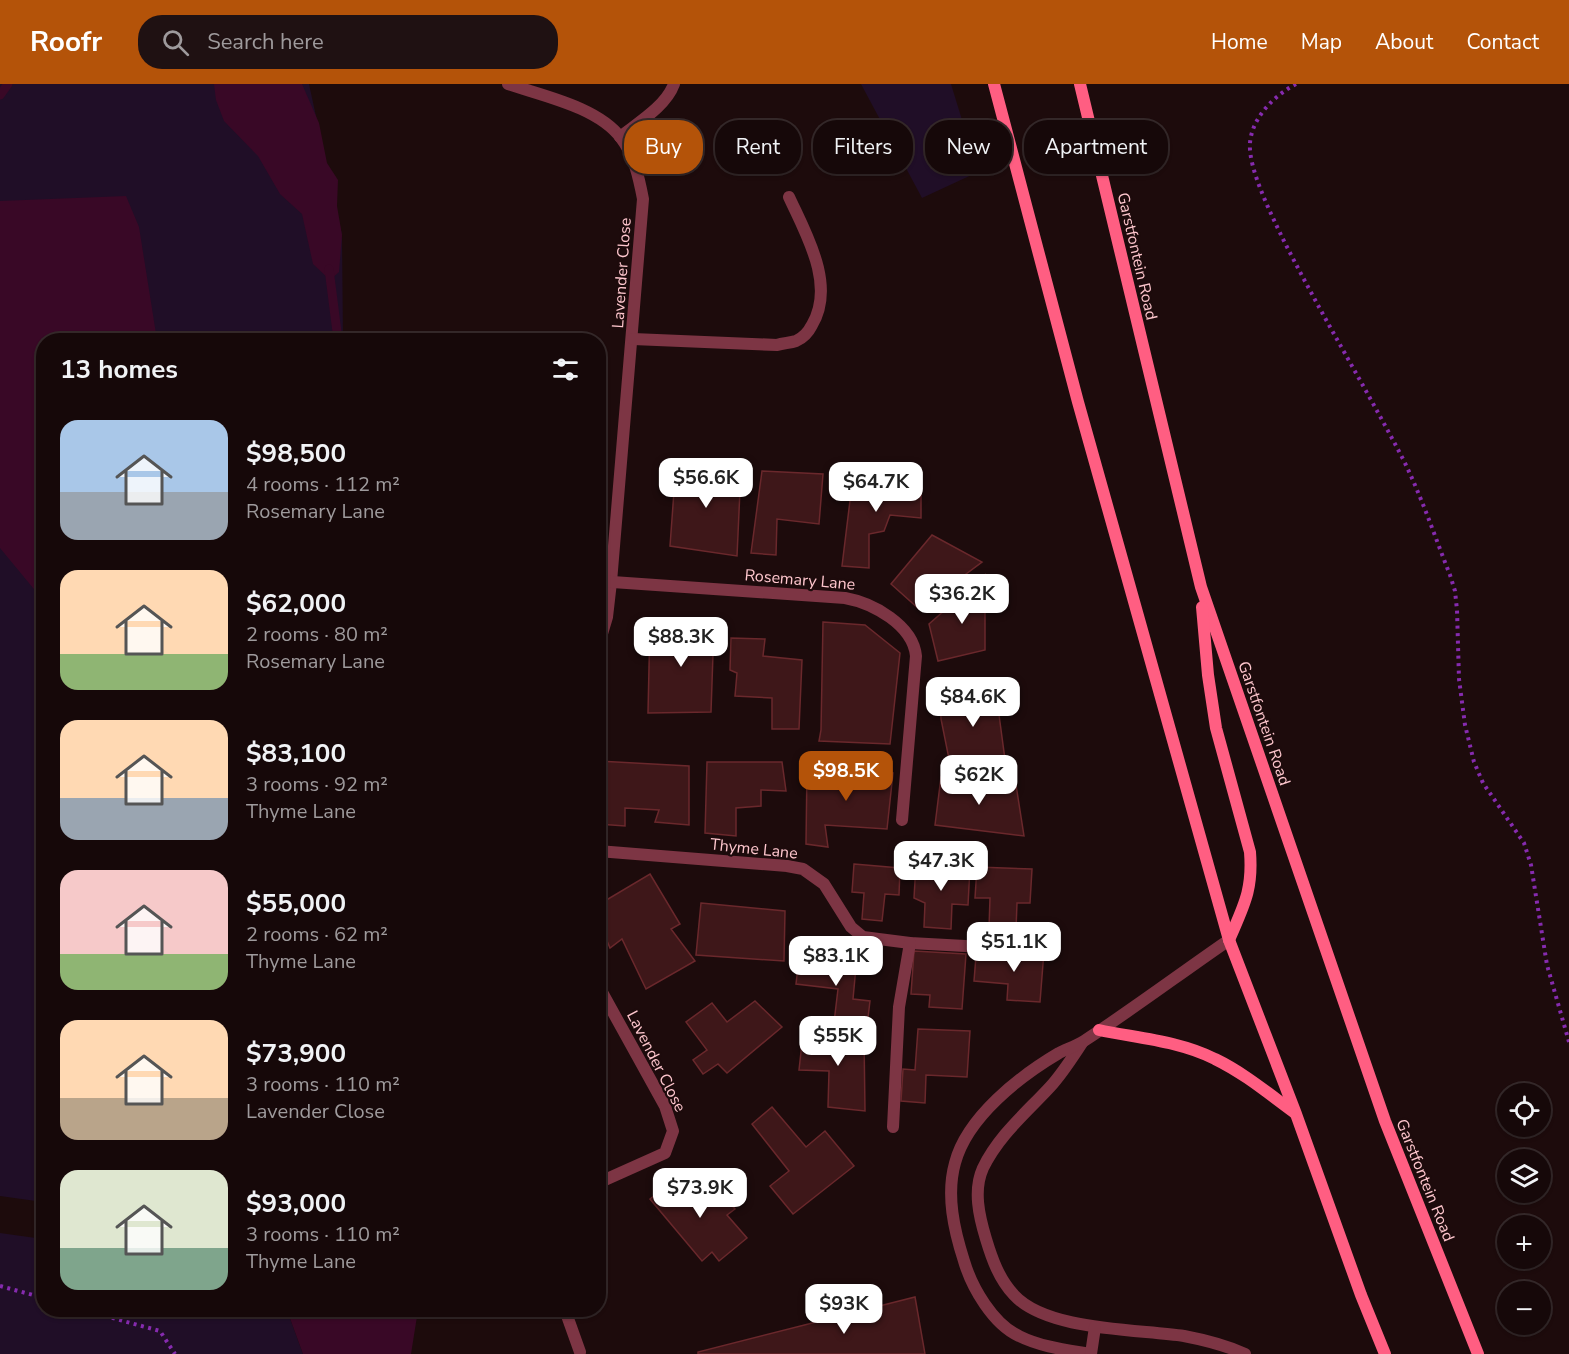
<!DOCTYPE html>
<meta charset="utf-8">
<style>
body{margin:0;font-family:"Nunito Sans",sans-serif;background:#1f1112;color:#f1f3f6;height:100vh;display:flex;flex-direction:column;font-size:22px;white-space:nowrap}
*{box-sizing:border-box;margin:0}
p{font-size:20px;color:#9e9a9c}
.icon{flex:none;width:33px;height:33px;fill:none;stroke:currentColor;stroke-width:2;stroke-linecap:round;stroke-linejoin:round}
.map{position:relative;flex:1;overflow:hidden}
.drawer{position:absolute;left:36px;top:249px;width:570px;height:984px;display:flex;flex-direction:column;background:#160809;border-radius:24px;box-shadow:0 2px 4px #0004,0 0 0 2px #35292a}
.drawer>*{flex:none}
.top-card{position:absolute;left:624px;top:36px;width:570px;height:54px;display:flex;gap:12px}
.fabs{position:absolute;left:1497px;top:999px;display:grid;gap:12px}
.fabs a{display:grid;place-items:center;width:54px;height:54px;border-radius:50%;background:#160809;box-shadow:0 2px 4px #0004,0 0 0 2px #35292a;font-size:30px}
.price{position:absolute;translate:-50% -51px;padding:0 14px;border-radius:12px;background:#fff;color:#222;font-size:20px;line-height:39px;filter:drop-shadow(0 2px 3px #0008)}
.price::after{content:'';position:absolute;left:50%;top:36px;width:18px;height:14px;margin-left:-9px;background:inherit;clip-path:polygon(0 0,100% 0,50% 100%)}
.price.active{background:#b45309;color:#fff}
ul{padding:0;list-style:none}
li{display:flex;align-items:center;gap:18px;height:150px;padding:0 24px}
li span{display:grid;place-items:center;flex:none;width:168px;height:120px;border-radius:18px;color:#555}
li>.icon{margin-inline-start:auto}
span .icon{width:72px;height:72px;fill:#fffc;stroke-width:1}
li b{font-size:26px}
h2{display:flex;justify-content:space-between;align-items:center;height:72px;padding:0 24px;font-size:26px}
.pill{padding:0 21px;border-radius:24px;background:#160809;box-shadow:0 2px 4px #0004,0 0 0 2px #35292a;font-size:21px;line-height:54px}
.pill.active{background:#b45309;color:#fff}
header{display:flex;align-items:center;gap:36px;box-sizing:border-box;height:84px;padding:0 30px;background:#b45309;color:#fff}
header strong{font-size:28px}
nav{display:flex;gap:33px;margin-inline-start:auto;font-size:21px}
.search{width:420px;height:54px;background:#1f1112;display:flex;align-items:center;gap:15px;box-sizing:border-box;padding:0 21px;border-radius:24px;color:#9e9a9c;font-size:22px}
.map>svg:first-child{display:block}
.green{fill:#200e27}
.water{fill:#390826}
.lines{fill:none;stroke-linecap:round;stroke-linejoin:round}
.stream{stroke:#390826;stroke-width:9}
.building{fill:#3e1719;stroke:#6a282c;stroke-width:1.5}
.path{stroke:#862baf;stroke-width:4;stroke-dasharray:3 4.5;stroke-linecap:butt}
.lane{stroke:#7d3544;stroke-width:12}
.street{stroke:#7d3544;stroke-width:12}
.secondary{stroke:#ff5e82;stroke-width:12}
.labels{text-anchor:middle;stroke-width:4.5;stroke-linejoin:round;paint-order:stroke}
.street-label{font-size:16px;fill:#ffc7ce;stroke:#1d0b0c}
</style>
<header>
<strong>Roofr</strong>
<div class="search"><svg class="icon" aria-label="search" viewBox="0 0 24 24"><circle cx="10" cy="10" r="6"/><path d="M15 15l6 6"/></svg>Search here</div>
<nav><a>Home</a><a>Map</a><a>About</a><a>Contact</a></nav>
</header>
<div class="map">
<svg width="1569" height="1270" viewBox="0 0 1569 1270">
<rect width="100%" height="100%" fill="#1d0b0c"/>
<!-- green -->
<g class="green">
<polygon points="0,0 309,0 342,151 343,256 44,256 43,1118 0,1112"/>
<polygon points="861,0 951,0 978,88 922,114"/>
<polygon points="0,1149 43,1155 44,1226 287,1226 303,1270 0,1270"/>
</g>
<!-- water -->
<g class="water">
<polygon points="214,0 302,0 319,39 327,79 338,96 337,122 342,151 339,188 330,196 313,180 302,130 280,110 258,72 224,37 216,16"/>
<polygon points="126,112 139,143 157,256 44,256 43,516 0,464 0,117"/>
<polygon points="287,1226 418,1226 411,1270 303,1270"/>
</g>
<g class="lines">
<!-- stream -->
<g class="stream">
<polyline points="0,11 8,0"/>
<polyline points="329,185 338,256"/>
</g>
</g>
<!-- building -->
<g class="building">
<polygon points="676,380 741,384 737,472 670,462"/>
<polygon points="762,387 823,390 819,440 777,435 776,471 751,469"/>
<polygon points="853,392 921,399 921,434 890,431 884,447 869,450 869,484 842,482"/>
<polygon points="932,451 982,478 919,525 891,500"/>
<polygon points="985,491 985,566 938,577 929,540"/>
<polygon points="823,538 865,541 900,569 890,660 819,657 821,646"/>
<polygon points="650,539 714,541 711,628 648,629"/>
<polygon points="731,554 765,555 763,572 802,576 799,645 772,645 772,614 735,612 737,589 730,586"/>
<polygon points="995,601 1006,683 950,680 941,635 940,611"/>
<polygon points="598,677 689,682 689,741 655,738 659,726 625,724 625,742 598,740"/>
<polygon points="707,678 782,678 786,707 761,706 761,722 736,724 736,752 705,749"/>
<polygon points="807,685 893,689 887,745 825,741 828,763 806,760"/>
<polygon points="941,693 1016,701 1024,752 935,741"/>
<polygon points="854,780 900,784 899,811 885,810 882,837 862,835 864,809 852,808"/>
<polygon points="916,780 970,783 968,821 952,820 951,845 924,843 925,819 914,814"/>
<polygon points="977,783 1032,785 1030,819 1017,819 1016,845 989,844 990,814 975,814"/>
<polygon points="650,790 680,840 671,845 695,877 646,905 622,855 610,864 598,835 598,821"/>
<polygon points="701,819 785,827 784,877 696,871"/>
<polygon points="1008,864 1044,867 1040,918 1007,916 1008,900 974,897 976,872 1007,875"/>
<polygon points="800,866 857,872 853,915 870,917 866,950 833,947 838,905 796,900"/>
<polygon points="914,867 966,870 962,925 929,923 930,911 911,910"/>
<polygon points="755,917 782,943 727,989 718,980 703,990 693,976 707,966 686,938 712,919 727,938"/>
<polygon points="918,945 970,947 967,993 926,991 925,1019 901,1017 903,985 915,986"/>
<polygon points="803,950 864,953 865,1027 828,1023 829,987 799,986"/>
<polygon points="598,987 602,1015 598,1015"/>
<polygon points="772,1023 806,1063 825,1047 854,1082 793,1130 770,1102 789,1087 752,1040"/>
<polygon points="678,1092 696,1113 713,1100 735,1125 727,1131 747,1154 719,1177 712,1168 702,1177 650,1115"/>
<polygon points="915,1213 925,1270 698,1270 698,1268"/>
</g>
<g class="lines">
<!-- path -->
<g class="path">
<path d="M 1296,0 C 1275,11 1252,33 1250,59 C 1248,84 1271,130 1282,153 C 1320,229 1365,302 1404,377 C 1422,414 1435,453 1450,491 L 1455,507 L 1457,526 L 1459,595 L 1465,641 L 1474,678 L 1483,699 L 1524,759 L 1531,781 L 1547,881 L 1569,958"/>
<polyline points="0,1202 44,1214"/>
<polyline points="83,1226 160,1247 175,1270"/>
</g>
<!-- lane -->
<g class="lane">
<path d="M 1082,959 C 1072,974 1062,990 1050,1003 C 1026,1029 999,1051 983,1084 C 973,1106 979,1132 986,1155 C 992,1175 999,1195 1014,1211 C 1047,1247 1138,1245 1184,1252 C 1205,1256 1225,1261 1245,1270"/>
<path d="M 1090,1270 C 1067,1266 1041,1263 1019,1252 C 993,1240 972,1204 964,1177 C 954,1146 946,1111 955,1079 C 967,1033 1020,992 1059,969 C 1067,965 1076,962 1084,957 C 1133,925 1181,889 1229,856"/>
<polyline points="1091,1270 1095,1243"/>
</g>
<!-- street -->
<g class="street">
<path d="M 508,0 C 543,12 598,23 621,54 C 634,71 639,94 643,115 L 611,498 L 607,533 L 598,563"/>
<path d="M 620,53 C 639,38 666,22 674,0"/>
<path d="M 633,255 L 777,261 C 783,259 790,259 796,257 C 803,254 809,247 812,241 C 836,201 806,150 789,113"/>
<path d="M 598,497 L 845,514 C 873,519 913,541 916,572 L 902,736"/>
<polyline points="598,767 787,782 803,785 824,800 851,843 863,853 910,859 1002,864"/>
<polyline points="598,901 665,1022 673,1047 665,1069 598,1099"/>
<polyline points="893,1043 899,923 910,859"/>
<polyline points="565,1226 580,1268"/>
</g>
<!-- secondary -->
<g class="secondary">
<polyline points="994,0 1078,318 1229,856 1296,1030 1361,1211 1385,1270"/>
<polyline points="1080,0 1201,503 1385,1037 1478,1270"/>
<path d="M 1202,523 L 1208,591 L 1216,644 L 1250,768 C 1253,806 1244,821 1229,856"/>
<path d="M 1099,946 C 1137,954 1180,957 1215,975 C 1244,989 1269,1010 1295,1029"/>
</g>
</g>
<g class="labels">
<!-- street labels -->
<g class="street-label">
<text transform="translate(1138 172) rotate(77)" y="6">Garstfontein Road</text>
<text transform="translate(621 189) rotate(-86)" y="6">Lavender Close</text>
<text transform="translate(800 495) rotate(5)" y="6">Rosemary Lane</text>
<text transform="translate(1265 639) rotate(71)" y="6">Garstfontein Road</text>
<text transform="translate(754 764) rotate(6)" y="6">Thyme Lane</text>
<text transform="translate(657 977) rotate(63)" y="6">Lavender Close</text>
<text transform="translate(1426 1096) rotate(68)" y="6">Garstfontein Road</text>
</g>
</g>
</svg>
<div class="fabs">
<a><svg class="icon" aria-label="locate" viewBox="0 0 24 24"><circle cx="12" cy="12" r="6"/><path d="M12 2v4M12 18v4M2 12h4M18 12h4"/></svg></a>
<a><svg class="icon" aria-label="layers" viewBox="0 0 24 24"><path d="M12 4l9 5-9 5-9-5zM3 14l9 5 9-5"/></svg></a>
<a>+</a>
<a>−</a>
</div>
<b class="price" style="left:706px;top:425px">$56.6K</b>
<b class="price" style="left:876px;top:429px">$64.7K</b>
<b class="price" style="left:962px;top:541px">$36.2K</b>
<b class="price" style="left:681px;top:584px">$88.3K</b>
<b class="price" style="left:973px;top:644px">$84.6K</b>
<b class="price active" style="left:846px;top:718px">$98.5K</b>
<b class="price" style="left:979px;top:722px">$62K</b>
<b class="price" style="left:941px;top:808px">$47.3K</b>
<b class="price" style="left:1014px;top:889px">$51.1K</b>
<b class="price" style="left:836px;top:903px">$83.1K</b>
<b class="price" style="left:838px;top:983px">$55K</b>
<b class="price" style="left:700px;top:1135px">$73.9K</b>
<b class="price" style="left:844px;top:1251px">$93K</b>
<div class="top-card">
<a class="pill active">Buy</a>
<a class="pill">Rent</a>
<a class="pill">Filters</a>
<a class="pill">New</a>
<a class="pill">Apartment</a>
</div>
<section class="drawer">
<h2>13 homes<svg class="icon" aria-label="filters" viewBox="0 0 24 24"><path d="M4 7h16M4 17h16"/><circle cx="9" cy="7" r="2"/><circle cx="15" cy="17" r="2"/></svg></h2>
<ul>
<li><span style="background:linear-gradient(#a9c7e8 60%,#9aa5b1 0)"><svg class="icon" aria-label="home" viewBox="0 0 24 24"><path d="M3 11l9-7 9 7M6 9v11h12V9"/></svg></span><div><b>$98,500</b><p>4 rooms · 112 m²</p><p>Rosemary Lane</p></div></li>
<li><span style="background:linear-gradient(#ffd9b3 70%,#8fb573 0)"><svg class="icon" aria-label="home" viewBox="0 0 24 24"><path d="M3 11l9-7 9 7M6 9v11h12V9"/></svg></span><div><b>$62,000</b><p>2 rooms · 80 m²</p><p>Rosemary Lane</p></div></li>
<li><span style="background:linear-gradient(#ffd9b3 65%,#9aa5b1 0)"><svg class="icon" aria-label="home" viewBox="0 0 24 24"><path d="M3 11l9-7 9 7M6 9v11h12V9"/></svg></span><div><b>$83,100</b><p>3 rooms · 92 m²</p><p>Thyme Lane</p></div></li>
<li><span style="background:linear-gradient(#f6c9c9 70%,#8fb573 0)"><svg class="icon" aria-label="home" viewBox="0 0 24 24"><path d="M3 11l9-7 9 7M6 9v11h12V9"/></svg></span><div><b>$55,000</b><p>2 rooms · 62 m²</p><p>Thyme Lane</p></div></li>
<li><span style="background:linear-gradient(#ffd9b3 65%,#b9a48a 0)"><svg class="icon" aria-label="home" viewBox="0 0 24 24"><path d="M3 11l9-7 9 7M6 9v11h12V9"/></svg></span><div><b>$73,900</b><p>3 rooms · 110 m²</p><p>Lavender Close</p></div></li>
<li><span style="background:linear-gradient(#dfe7d0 65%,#7fa58c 0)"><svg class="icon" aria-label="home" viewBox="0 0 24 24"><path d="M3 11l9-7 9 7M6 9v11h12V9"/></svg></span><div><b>$93,000</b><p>3 rooms · 110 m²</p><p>Thyme Lane</p></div></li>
</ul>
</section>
</div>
